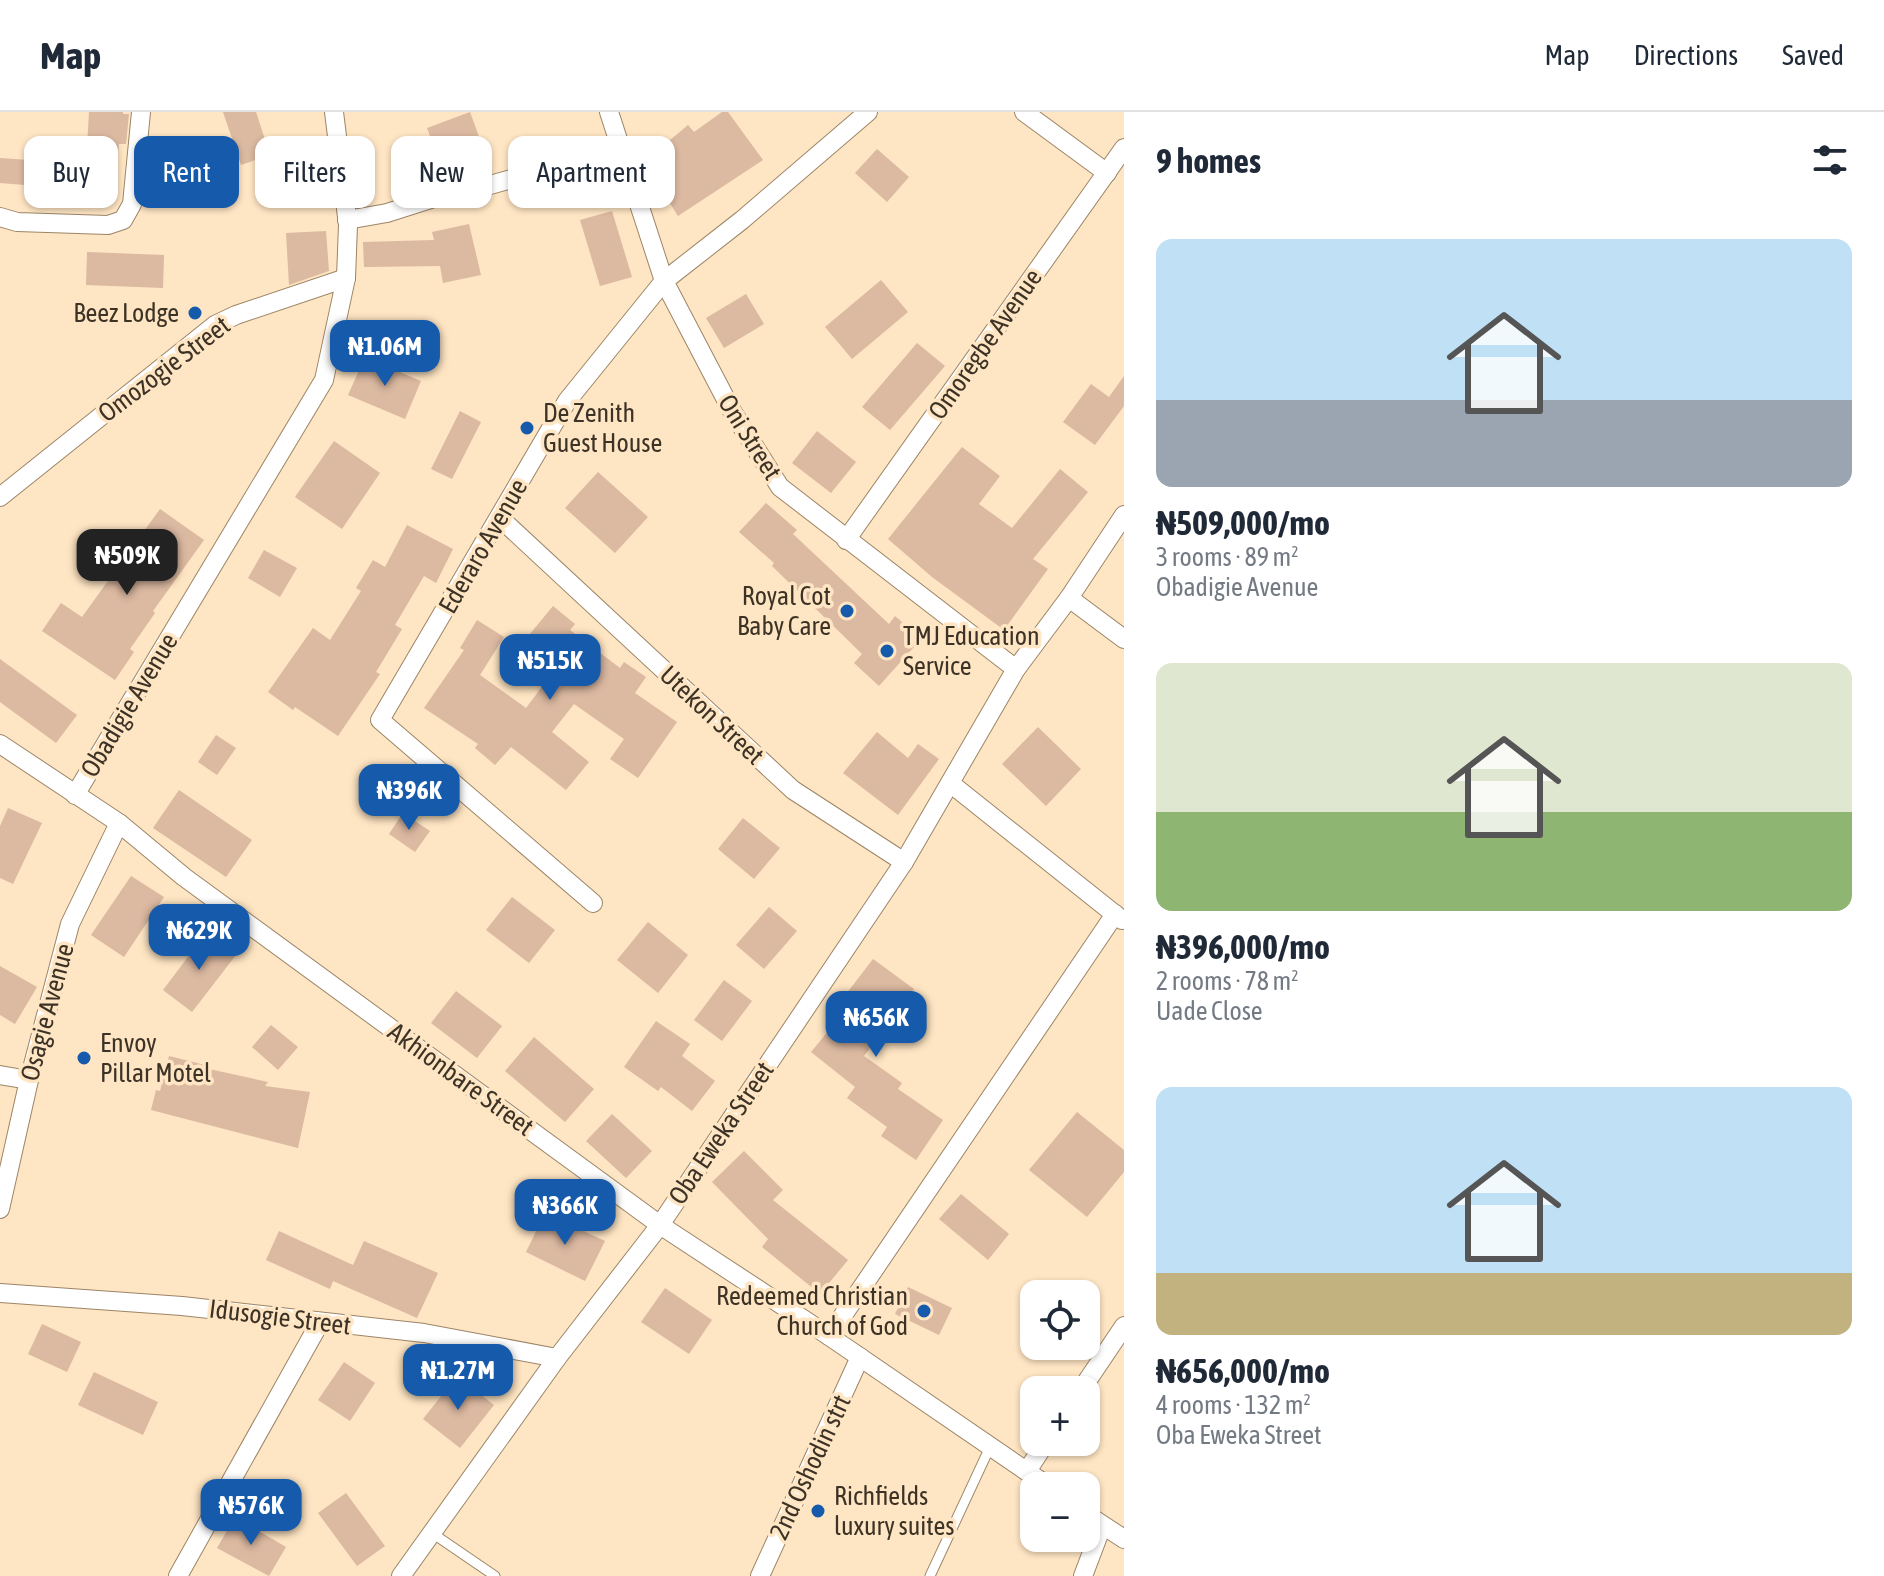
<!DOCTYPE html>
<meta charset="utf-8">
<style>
body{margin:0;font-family:"Asap Condensed",sans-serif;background:#f2f2f3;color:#1f2937;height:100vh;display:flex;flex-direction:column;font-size:30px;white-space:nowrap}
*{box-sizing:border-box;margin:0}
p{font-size:26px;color:#747a83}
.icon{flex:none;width:44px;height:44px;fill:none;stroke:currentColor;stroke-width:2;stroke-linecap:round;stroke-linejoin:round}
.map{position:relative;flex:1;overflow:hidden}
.panel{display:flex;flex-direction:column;background:#fff;width:760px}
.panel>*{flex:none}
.hud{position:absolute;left:24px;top:24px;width:760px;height:72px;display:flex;gap:16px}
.controls{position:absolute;left:1020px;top:1168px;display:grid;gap:16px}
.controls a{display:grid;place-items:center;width:80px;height:80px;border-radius:16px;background:#fff;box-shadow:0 2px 6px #0004;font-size:40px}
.price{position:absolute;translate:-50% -68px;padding:0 18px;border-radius:16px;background:#165bab;color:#fff;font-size:26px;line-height:52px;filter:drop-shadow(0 2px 4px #0008)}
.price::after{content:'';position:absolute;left:50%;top:48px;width:24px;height:18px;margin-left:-12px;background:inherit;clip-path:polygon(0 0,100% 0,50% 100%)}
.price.current{background:#222;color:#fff}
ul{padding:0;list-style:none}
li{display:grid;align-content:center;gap:16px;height:424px;padding:0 32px}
li span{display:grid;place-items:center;height:248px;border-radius:16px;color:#555}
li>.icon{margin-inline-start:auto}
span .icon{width:144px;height:144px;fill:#fffc;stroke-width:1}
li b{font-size:34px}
h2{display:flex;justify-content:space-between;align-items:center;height:96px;padding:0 32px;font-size:34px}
.pill{padding:0 28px;border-radius:16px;background:#fff;box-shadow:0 2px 6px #0004;font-size:28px;line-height:72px}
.pill.current{background:#165bab;color:#fff}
header{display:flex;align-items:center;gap:48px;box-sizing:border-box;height:112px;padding:0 40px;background:#fff;border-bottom:2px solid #e0e1e3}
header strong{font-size:38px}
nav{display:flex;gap:44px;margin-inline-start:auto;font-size:28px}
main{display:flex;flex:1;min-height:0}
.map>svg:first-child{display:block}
.building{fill:#dcb9a1}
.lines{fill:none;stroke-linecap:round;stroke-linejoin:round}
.service-casing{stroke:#9c8566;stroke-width:11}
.minor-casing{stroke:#9c8566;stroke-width:20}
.service{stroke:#fff;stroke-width:9}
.minor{stroke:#fff;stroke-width:18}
.poi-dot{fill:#165bab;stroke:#fee5c3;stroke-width:3}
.labels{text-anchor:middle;stroke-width:7;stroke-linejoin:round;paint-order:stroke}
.poi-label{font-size:26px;fill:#3c3225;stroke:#fee5c3;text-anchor:start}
.street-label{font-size:26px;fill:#3c3225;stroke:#fee5c3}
</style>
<header>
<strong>Map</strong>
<nav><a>Map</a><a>Directions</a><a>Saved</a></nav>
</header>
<main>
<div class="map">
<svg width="1124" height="1464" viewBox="0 0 1124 1464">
<rect width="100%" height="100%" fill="#fee5c3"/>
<!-- building -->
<g class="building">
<polygon points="89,0 123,0 123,2 129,2 126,32 119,32 114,80 0,71 0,46 86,52"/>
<polygon points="223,0 256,0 270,43 241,53"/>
<polygon points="470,0 481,30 438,45 427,16"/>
<polygon points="722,0 728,0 763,48 678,104 661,77 673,70 651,44 688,13 694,20"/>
<polygon points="877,37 909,65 887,90 855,61"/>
<polygon points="612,99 632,165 600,174 580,108"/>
<polygon points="469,112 481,163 443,171 440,154 364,155 363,130 434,128 432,120"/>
<polygon points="326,119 329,159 289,173 286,121"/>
<polygon points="87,140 164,143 163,176 86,173"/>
<polygon points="881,168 908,200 852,247 825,215"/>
<polygon points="746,182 764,212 724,236 706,206"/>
<polygon points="917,231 945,254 890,318 862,295"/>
<polygon points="365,245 421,269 405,307 348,283"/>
<polygon points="1124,264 1124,294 1095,333 1063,310 1091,272 1109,285"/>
<polygon points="460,299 481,310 452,367 431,357"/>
<polygon points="817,319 856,350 831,381 792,351"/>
<polygon points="334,329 380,361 342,417 295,385"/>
<polygon points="962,335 1000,364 979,392 1012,416 1060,357 1088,380 1033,447 1048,457 1004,518 932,465 888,427"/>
<polygon points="598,360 648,405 615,441 565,396"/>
<polygon points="766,391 797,418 793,422 889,512 895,504 921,527 879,574 854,551 862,542 772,454 774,451 739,420"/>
<polygon points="160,397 204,428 153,499 155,501 130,537 134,540 115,568 42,519 61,491 82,505"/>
<polygon points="407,413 453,437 436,471 424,464 395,513 402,517 376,560 380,562 338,624 295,595 293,598 268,580 313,516 330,528 361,479 356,476 373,448 385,455"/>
<polygon points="264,438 297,456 280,485 248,466"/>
<polygon points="553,494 575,512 570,518 620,556 624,550 646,565 635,581 677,610 638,666 610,647 624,627 574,592 552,620 589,650 566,678 511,635 495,653 475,636 478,632 424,596 464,538 460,536 477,508 504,525 480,563 526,596 553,560 520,534"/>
<polygon points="0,547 77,603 56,631 0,590"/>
<polygon points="1038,615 1081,657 1046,694 1002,652"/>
<polygon points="877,620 908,646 918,632 939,647 898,703 843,661"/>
<polygon points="216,623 236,636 217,663 198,650"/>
<polygon points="179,678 252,728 226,765 153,716"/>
<polygon points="8,696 42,711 13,772 0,766 0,714"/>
<polygon points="403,701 430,719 415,740 389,722"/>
<polygon points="743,706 780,736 754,767 718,737"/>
<polygon points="131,764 164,785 124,845 91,823"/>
<polygon points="512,785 555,818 529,851 486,818"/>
<polygon points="769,795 797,819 764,857 736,833"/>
<polygon points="648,810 688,843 658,881 617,848"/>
<polygon points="206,821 236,843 192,900 163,878"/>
<polygon points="873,847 914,877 864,944 902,971 898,977 943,1008 916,1048 881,1024 887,1015 847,986 855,975 811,940 848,895 840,890"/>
<polygon points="0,854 37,875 15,912 0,903"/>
<polygon points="724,868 752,889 722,929 694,908"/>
<polygon points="456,879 502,914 477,946 431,911"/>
<polygon points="656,909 690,932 682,944 715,969 692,999 661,975 658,979 624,955"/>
<polygon points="271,913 298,935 278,958 252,935"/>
<polygon points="534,925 594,977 565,1010 505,959"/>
<polygon points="169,944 209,954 209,957 268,970 265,974 310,980 298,1036 151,998 156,978 160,979"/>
<polygon points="1077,1000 1124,1038 1124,1060 1087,1105 1029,1058"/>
<polygon points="612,1002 652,1039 626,1066 586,1029"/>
<polygon points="744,1039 783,1078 773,1088 848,1148 820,1182 762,1135 768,1127 712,1070"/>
<polygon points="961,1082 1009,1122 988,1148 939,1107"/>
<polygon points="545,1101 605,1129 585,1169 526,1140"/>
<polygon points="279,1119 353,1153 364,1129 438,1161 417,1206 333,1169 330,1177 266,1148"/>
<polygon points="908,1175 952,1196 939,1223 895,1202"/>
<polygon points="665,1176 712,1208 689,1242 641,1210"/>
<polygon points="42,1212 81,1230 67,1260 28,1242"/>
<polygon points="344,1250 375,1271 350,1309 318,1288"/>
<polygon points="94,1260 158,1290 143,1323 78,1293"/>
<polygon points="457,1264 494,1293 460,1336 423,1307"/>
<polygon points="346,1381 385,1434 357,1454 318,1401"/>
<polygon points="235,1405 286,1435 269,1464 217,1436"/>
</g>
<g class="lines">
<!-- service casing -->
<g class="service-casing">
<g id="service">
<polyline points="432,1421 495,1464"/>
<polyline points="930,1464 990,1335"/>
</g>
</g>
<!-- minor casing -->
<g class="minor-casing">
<g id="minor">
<polyline points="609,0 664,169 732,299 780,375 1016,557"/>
<polyline points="1024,0 1107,61"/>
<polyline points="0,105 17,110 108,113 123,108 132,92 141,0"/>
<polyline points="347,108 387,101 434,86 483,75 561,53 619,32"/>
<polyline points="0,385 215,213 236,203 346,166"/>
<polyline points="500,406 793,678 904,750"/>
<polyline points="846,428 1124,36"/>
<polyline points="1069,486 1124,527"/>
<polyline points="0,632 119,711 184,765 660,1113 829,1224 1048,1374"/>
<polyline points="950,671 1122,808"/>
<polyline points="75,683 324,268 346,166 348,113 334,0"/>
<polyline points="593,791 380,608 567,289 664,169 742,108 868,0"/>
<polyline points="0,963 29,968"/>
<polyline points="0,1097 29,968 70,812 119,711"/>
<polyline points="0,1181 182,1194 424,1221 557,1246"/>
<polyline points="829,1224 1115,802"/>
<polyline points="1081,1278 1124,1214"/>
<polyline points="1027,1359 1046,1330"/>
<polyline points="1086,1402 1124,1427"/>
<polyline points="178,1464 319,1212 307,1210"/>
<polyline points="401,1464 557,1246 660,1113 904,750 1016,557 1069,486 1124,403"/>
<polyline points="760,1464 860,1245"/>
<polyline points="1083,1464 1102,1414"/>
</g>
</g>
<!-- service -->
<use href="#service" class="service"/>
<!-- minor -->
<use href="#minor" class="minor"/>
</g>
<!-- markers -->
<g class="poi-dot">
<circle cx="195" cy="201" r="8"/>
<circle cx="527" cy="316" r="8"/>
<circle cx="847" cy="499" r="8"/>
<circle cx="887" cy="539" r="8"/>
<circle cx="84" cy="946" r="8"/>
<circle cx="924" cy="1199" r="8"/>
<circle cx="818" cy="1399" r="8"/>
</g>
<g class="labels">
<!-- poi labels -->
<g class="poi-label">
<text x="179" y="210" text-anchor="end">Beez Lodge</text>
<text x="543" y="310">De Zenith<tspan x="543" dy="30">Guest House</tspan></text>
<text x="831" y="493" text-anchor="end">Royal Cot<tspan x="831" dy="30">Baby Care</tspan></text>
<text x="903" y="533">TMJ Education<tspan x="903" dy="30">Service</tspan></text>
<text x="100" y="940">Envoy<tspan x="100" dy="30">Pillar Motel</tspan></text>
<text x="908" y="1193" text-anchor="end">Redeemed Christian<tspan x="908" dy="30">Church of God</tspan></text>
<text x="834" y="1393">Richfields<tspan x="834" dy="30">luxury suites</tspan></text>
</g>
<!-- street labels -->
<g class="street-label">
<text transform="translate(985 232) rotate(-55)" y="9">Omoregbe Avenue</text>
<text transform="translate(164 257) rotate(-37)" y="9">Omozogie Street</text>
<text transform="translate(750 325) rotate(58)" y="9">Oni Street</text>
<text transform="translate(483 434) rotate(-60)" y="9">Ederaro Avenue</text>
<text transform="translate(129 593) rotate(-59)" y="9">Obadigie Avenue</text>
<text transform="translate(712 603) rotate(43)" y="9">Utekon Street</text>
<text transform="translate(47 900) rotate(-75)" y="9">Osagie Avenue</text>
<text transform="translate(461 967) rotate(36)" y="9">Akhionbare Street</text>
<text transform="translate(721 1021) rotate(-56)" y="9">Oba Eweka Street</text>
<text transform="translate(280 1205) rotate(7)" y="9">Idusogie Street</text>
<text transform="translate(810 1355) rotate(-65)" y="9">2nd Oshodin strt</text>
</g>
</g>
</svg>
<div class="controls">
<a><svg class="icon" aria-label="locate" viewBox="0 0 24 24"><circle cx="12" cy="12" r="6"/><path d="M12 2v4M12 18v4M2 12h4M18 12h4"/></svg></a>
<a>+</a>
<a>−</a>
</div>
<b class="price" style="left:385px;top:276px">₦1.06M</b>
<b class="price current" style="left:127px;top:485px">₦509K</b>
<b class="price" style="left:550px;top:590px">₦515K</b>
<b class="price" style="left:409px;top:720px">₦396K</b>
<b class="price" style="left:199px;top:860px">₦629K</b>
<b class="price" style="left:876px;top:947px">₦656K</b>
<b class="price" style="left:565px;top:1135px">₦366K</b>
<b class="price" style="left:458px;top:1300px">₦1.27M</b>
<b class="price" style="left:251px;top:1435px">₦576K</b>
<div class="hud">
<a class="pill">Buy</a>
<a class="pill current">Rent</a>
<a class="pill">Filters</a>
<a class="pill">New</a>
<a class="pill">Apartment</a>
</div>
</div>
<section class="panel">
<h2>9 homes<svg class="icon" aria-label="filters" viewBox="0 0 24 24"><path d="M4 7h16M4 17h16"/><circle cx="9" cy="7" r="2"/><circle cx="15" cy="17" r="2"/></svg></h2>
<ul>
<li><span style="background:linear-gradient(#bfe0f5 65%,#9aa5b1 0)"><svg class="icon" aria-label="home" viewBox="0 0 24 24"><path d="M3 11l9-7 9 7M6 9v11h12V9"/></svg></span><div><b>₦509,000/mo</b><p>3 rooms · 89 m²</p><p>Obadigie Avenue</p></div></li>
<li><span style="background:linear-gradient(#dfe7d0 60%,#8fb573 0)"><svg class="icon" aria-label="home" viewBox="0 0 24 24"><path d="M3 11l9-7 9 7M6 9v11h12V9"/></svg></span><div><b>₦396,000/mo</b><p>2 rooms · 78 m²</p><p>Uade Close</p></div></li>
<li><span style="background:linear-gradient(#bfe0f5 75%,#c2b280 0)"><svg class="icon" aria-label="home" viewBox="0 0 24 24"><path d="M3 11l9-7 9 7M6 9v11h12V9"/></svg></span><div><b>₦656,000/mo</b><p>4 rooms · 132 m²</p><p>Oba Eweka Street</p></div></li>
</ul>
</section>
</main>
